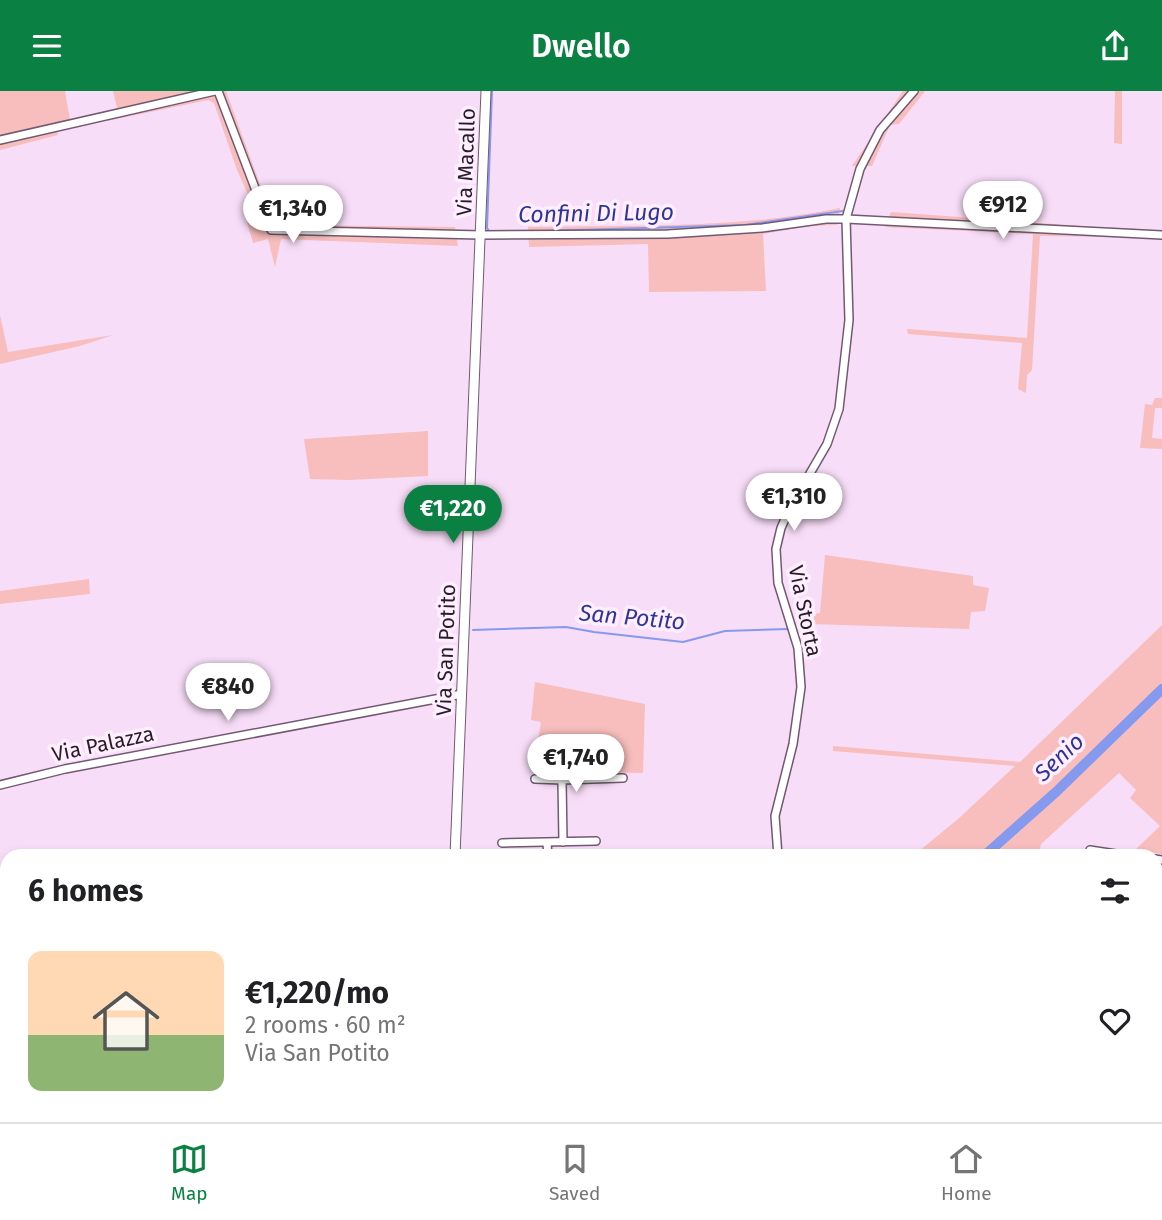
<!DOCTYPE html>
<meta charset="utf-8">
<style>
body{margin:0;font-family:"Fira Sans",sans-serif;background:#f6f6f6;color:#202124;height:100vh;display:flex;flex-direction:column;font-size:26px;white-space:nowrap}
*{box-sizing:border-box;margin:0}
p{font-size:23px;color:#757577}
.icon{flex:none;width:38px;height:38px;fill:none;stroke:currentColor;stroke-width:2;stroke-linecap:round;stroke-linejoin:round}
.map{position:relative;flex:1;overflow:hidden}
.sheet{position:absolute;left:0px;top:758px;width:1162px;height:275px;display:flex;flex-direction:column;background:#fff;border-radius:21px 21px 0 0;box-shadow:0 4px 10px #0003}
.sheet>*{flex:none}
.price{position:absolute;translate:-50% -60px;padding:0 16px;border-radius:24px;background:#fff;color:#222;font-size:23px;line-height:46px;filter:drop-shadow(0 2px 4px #0008)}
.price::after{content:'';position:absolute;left:50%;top:42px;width:21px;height:16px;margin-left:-10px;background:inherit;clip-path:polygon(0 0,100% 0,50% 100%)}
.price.current{background:#0b8043;color:#fff}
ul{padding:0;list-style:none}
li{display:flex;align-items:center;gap:21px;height:175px;padding:0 28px}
li span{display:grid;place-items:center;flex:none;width:196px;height:140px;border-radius:14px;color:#555}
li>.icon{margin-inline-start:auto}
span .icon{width:84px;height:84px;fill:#fffc;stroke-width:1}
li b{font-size:30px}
h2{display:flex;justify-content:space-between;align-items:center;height:84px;padding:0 28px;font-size:30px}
header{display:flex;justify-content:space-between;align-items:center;height:91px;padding:0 28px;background:#0b8043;color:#fff;font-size:32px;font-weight:600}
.tabs{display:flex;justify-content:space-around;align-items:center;height:98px;border-top:2px solid #e0e0e0;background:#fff;font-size:19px;color:#757577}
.tabs a{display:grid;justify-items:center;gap:4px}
.tabs .current{color:#0b8043}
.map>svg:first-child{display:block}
.green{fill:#f8bdbd}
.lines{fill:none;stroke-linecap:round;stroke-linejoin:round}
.stream{stroke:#8599ef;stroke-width:2}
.river{stroke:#8599ef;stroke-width:10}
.minor-casing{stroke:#715a71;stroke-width:10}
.tertiary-casing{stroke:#715a71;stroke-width:11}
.minor{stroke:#fff;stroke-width:7}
.tertiary{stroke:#fff;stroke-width:9}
.labels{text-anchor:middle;stroke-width:7;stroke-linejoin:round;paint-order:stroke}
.street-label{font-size:21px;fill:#271d27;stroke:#fef}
.water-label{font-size:23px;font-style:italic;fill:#2d3697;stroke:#fef}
</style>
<header><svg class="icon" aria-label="menu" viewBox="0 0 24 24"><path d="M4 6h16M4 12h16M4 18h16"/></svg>Dwello<svg class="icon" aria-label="share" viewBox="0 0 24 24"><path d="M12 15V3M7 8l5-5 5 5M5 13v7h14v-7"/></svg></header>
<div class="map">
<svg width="1162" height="1031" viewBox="0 0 1162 1031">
<rect width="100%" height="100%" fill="#f8ddf8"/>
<!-- green -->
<g class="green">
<polygon points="0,0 65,0 70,29 56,32 58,44 0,59"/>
<polygon points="113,0 226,0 272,126 287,134 455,136 458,155 281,148 275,176 268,148 253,152 247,131 258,126 237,79 214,12 208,9 107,30 106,21 117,17"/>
<polygon points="903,0 925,0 899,33 890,34 872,75 852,75"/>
<polygon points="1115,0 1122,0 1122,53 1114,52"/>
<path d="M 840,117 L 837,134 L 808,135 L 763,143 L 766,200 L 649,201 L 648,153 L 529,156 L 528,136 C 632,134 738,138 840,117 Z"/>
<polygon points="891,121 1122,138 1120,146 1040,145 1032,279 1027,284 1026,302 1018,298 1022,252 908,243 907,238 1027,247 1033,143 885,136"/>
<polygon points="0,224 8,261 113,244 80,255 0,273"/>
<polygon points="1155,307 1162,307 1162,317 1155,317 1152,347 1162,348 1162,358 1140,357 1145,313 1152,314"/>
<polygon points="428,340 428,385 349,389 310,388 304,348"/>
<polygon points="825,464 973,485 973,494 989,497 985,520 971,521 969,538 810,533 809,524 820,522"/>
<polygon points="89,488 90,503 0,513 0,500"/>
<polygon points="1162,534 1162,763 1135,759 1160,735 1130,707 1136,699 1119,682 1041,753 1038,765 913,765 958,728 1015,675 833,660 833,655 1020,671"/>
<polygon points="535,591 645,613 643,682 533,680 541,631 531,629"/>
<polygon points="79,1026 327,1026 300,1031 79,1031"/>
<polygon points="546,1026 680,1026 670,1031 538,1031"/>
</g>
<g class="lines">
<!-- stream -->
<g class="stream">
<polyline points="492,0 487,137 489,140 518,140"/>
<polyline points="544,140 745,134 843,120"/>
<polyline points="473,539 566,536 594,541 683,551 725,540 788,538"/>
</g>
<!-- river -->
<g class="river">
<polyline points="984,765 1056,701 1162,598"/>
<polyline points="617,1031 626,1026"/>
</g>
<!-- minor casing -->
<g class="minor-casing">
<g id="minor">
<polyline points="218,0 271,139 481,144 668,143 762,137 826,128 846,128 1162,144"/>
<polyline points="0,49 215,0"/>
<polyline points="535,688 562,689"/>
<polyline points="0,694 65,678 462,603"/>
<polyline points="563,751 562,689 623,687"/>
<polyline points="502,752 596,750"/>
<polyline points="547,752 548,765"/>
<polyline points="1090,759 1129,765"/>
<polyline points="778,765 775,725 793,653 801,596 798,557 778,492 776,458 781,437 790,417 827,353 839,318 849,229 846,128 860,78 880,39 914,0"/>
<polyline points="1155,768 1162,769"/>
<polyline points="0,882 7,883"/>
</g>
</g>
<!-- tertiary casing -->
<g class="tertiary-casing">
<g id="tertiary">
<polyline points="455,765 486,0"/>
<polyline points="445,1031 445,1026"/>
</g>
</g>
<!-- minor -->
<use href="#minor" class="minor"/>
<!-- tertiary -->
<use href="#tertiary" class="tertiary"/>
</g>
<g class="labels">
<!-- street labels -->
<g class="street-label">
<text transform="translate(466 71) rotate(-88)" y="7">Via Macallo</text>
<text transform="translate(805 520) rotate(78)" y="7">Via Storta</text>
<text transform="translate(446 559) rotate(-88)" y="7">Via San Potito</text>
<text transform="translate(103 653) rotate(-12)" y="7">Via Palazza</text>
</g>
<!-- water labels -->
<g class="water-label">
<text transform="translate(596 122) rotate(-1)" y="8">Confini Di Lugo</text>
<text transform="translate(632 526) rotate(5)" y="8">San Potito</text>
<text transform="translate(1059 666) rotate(-43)" y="8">Senio</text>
</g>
</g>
</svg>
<b class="price" style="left:1003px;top:150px">€912</b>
<b class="price" style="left:293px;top:154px">€1,340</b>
<b class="price" style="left:794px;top:442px">€1,310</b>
<b class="price current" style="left:453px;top:454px">€1,220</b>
<b class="price" style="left:228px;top:632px">€840</b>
<b class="price" style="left:576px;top:703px">€1,740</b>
<section class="sheet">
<h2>6 homes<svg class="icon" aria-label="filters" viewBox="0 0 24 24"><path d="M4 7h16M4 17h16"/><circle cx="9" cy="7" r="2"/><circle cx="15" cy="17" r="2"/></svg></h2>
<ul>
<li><span style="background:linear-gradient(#ffd9b3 60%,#8fb573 0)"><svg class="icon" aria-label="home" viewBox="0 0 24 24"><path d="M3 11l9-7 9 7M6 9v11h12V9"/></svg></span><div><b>€1,220/mo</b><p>2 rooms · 60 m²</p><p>Via San Potito</p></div><svg class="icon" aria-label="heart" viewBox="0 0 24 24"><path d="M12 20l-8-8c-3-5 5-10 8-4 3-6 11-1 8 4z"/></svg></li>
</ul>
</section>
</div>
<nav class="tabs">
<a class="current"><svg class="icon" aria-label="map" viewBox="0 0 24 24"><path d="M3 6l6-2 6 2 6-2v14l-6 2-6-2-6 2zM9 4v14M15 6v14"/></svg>Map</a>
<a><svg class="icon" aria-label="saved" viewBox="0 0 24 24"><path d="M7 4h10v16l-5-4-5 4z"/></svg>Saved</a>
<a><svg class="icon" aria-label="home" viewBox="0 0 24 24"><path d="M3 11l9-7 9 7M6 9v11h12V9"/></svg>Home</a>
</nav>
